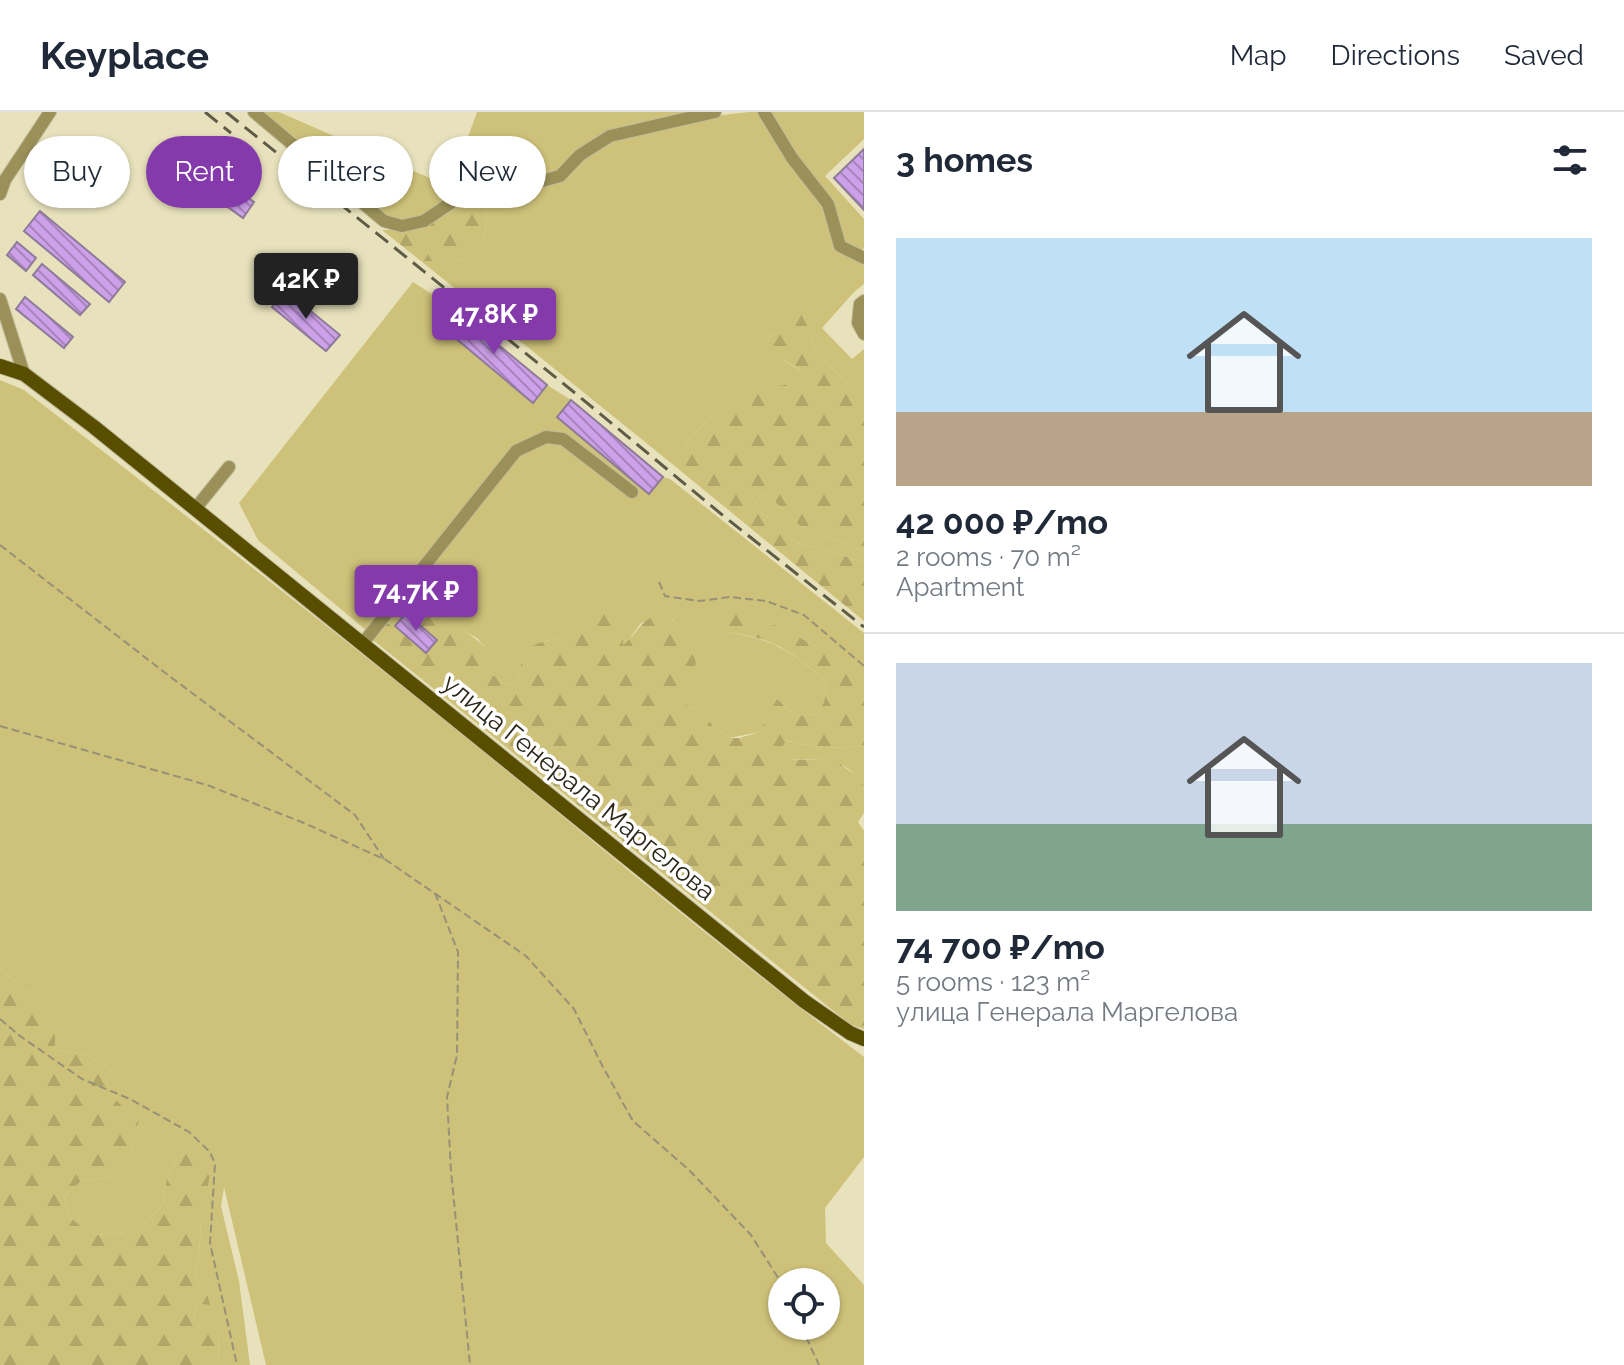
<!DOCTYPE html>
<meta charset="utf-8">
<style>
body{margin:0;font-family:Raleway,sans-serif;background:#f6f6f7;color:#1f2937;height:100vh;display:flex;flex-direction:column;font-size:30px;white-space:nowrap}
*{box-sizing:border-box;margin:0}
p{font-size:26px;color:#747a83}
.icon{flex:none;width:44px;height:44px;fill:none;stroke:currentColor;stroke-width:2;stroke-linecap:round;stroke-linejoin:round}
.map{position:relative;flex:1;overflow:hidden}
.panel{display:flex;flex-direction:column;background:#fff;width:760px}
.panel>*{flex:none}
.top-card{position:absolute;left:24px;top:24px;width:720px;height:72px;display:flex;gap:16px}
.fabs{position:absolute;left:768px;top:1156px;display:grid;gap:16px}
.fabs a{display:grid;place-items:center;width:72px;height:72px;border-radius:50%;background:#fff;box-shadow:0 2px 6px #0004;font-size:40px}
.price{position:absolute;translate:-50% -68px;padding:0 18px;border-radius:8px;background:#853aac;color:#fff;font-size:26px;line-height:52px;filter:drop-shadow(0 2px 4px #0008)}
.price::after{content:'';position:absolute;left:50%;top:48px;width:24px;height:18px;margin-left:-12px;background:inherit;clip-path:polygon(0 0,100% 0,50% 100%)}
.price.on{background:#222;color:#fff}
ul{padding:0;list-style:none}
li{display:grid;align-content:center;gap:16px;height:424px;padding:0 32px}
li+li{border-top:2px solid #e0e1e3}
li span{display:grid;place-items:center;height:248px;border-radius:0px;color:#555}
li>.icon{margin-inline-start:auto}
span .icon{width:144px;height:144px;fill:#fffc;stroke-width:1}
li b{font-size:34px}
h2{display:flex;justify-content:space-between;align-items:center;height:96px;padding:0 32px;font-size:34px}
.pill{padding:0 28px;border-radius:36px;background:#fff;box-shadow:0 2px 6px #0004;font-size:28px;line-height:72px}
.pill.on{background:#853aac;color:#fff}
header{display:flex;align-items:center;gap:48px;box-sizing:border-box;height:112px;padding:0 40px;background:#fff;border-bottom:2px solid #e0e1e3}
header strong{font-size:38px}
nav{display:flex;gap:44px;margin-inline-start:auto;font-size:28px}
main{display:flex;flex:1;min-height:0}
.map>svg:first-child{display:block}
.grass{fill:#cec179;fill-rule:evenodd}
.forest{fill:url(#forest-firs)}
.building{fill:url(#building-back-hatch);stroke:#8e7b9a;stroke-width:2}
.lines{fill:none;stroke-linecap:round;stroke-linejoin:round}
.minor-casing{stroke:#c2bd9c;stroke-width:14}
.major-casing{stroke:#c2bd9c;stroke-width:16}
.path{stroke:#979277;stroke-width:2;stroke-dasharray:8 4;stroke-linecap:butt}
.minor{stroke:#9a9058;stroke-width:12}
.major{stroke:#594d00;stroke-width:14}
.rail{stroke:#5e5b46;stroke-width:3;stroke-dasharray:16 8;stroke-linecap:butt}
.labels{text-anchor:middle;stroke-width:7;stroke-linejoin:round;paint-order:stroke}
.street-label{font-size:26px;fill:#2b281a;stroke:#fff}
</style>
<header>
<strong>Keyplace</strong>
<nav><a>Map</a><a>Directions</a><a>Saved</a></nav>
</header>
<main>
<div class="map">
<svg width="864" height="1253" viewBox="0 0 864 1253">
<defs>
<pattern id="forest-firs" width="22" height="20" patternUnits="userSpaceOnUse" patternTransform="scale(2)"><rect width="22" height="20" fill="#cec179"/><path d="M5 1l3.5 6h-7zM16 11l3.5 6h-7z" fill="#b1a668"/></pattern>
<pattern id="building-back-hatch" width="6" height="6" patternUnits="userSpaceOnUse" patternTransform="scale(2)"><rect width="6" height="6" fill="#cda1e9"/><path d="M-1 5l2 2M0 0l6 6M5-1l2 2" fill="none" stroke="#a783bc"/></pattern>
</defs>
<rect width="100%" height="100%" fill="#e8e2bc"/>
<!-- grass -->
<g class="grass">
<path d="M 263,0 L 279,0 L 450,75 L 477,0 L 700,0 L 631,12 L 609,21 L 557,62 L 423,106 L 401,111 C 363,90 334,60 302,32 C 290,21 276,11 263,0 Z"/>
<polygon points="749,0 864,0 864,27 825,64 864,107 864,136 859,141 864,145 864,172 855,179 822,216 852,247 864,237 864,293 836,259 819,246 810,219 795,201 779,221 762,227 774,242 804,261 804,266 795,273 784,274 752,293 750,300 717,297 687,330 682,340 671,351 421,149 455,149 466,146 484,130 487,106 485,86 561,68 584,46 612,29 688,7"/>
<path d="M 413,170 L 455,197 L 442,214 L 533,290 L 547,273 L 571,288 L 558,305 L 649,381 L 663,365 L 670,367 L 864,521 L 864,583 L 836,548 L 804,528 L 725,519 C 773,528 791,537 827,571 L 824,590 L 817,602 L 795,604 L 782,591 L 758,601 L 764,611 L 760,620 L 729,626 L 713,614 L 705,603 L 697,597 L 689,595 L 679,585 L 693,562 C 688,534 690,518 664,501 L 641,511 L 630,526 L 623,533 L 611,509 L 590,491 L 559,526 L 542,530 L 523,543 L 517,568 L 507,574 L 488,559 L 488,539 L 477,526 L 448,511 L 424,492 L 401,494 L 406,501 L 395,514 L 386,511 L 373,528 L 367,519 L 258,428 L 239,391 Z"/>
<path d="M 0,268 L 24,278 C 163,386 302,493 439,604 C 580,718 719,835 864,945 L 864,1045 L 825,1096 L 826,1131 L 864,1173 L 864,1253 L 266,1253 L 224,1075 L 221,1094 L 239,1169 L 250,1253 L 218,1253 L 219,1222 L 200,1216 L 194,1208 L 196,1192 L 209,1193 L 207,1182 L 194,1162 L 199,1143 L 201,1109 L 209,1043 L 198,1032 L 177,1047 L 167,1065 L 163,1092 L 150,1107 L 125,1120 L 98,1123 L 83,1116 L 69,1104 L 64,1085 L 81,1069 L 110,1065 L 130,1040 L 139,1009 L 118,990 L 106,970 L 112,958 L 87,943 L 55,938 L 55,910 L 19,872 L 0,858 ZM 782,1170 L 826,1170 L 826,1214 L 782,1214 Z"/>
<polygon points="762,381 775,390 800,414 864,439 864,451 842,443 797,431 779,412 764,403 755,392"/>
<path d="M 785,628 C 811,635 838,638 864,633 L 864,677 C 850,641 807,646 775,649 Z"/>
</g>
<!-- forest -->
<g class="forest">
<polygon points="485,86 487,106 484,130 466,146 455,149 421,149 382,118 401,118 457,93"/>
<path d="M 800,200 L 810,219 L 819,246 L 836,259 L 864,293 L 864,439 L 800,414 L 775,390 L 762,381 L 755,392 L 764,403 L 779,412 L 797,431 L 842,443 L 864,451 L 864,509 L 671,351 L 682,340 L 687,330 L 717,297 L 731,293 L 750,300 L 752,293 L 750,282 C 767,270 787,278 804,266 L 804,261 C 790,251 777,243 761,239 L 762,227 L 779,221 L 795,201 Z"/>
<path d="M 407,487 C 425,492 432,499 446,509 C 463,520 474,522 488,539 L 488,559 L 507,574 L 517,568 L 523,543 L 532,534 L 542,530 L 559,526 L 590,491 L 601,489 L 611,509 L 623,518 L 623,533 C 641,518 639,507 664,501 C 682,513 703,539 693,563 C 690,569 683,578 679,585 L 689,595 L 697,597 L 705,603 L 713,614 L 729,626 L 739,626 L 760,620 L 764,611 L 758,601 L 748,591 L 757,584 L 772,582 L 795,604 L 817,602 L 824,590 L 827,571 C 791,537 773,527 725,519 L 722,506 L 731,500 L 755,503 L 804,528 L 837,548 L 864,583 L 864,633 C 838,638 811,635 786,628 L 776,648 L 833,647 L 860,666 L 864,677 L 864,701 L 858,710 L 864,719 L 864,917 L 851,913 L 373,528 L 386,511 L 395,514 L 426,540 L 437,528 L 406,501 L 400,494 Z"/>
<polygon points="0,858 19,872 39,876 55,910 55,938 87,943 112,958 106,970 118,990 139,1009 130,1040 132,1052 110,1065 81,1069 64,1085 69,1104 83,1116 98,1123 125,1120 150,1107 163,1092 167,1065 177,1047 198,1031 209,1043 211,1057 201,1109 199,1143 194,1162 207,1182 210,1193 196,1192 194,1207 200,1216 213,1212 219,1222 218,1253 0,1253"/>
</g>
<!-- building -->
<g class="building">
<polygon points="864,37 864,98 834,66"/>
<polygon points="199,51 254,90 243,106 188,66"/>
<polygon points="40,99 125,170 109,190 24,119"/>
<polygon points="17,130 36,146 26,159 7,143"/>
<polygon points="42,152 90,192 80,203 33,163"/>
<polygon points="285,178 340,223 326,239 272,195"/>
<polygon points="25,185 73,225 64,236 16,197"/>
<polygon points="455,197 547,273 533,291 441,214"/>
<polygon points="571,288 663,365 649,382 557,305"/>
<polygon points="406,501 437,528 426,541 395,514"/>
</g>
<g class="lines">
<!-- minor casing -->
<g class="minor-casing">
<g id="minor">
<polyline points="254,0 384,109 402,114 424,109 455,88 510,78 560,64 580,43 610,24 715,0"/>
<polyline points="764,0 792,46 828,92 840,134 864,146"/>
<polyline points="0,82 5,68 50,0"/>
<polyline points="0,187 24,262"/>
<polyline points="864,189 860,192 858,211 864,222"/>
<polyline points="195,397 229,355"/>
<polyline points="363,531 516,339 546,325 563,327 632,380"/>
</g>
</g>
<!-- major casing -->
<g class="major-casing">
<polyline id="major" points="0,254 24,262 94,315 804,889 850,921 864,927"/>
</g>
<!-- path -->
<g class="path">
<polyline points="0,433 164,560 355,703 384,747"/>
<polyline points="659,470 665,484 699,489 730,485 766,489 804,503 864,554"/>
<polyline points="0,614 207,673 304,711 386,748 526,844 574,897 603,955 633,1009 689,1058 751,1123 782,1172"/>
<polyline points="435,781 458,840 457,943 447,985 451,1059 470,1253"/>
<polyline points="0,907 20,924 82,967 130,987 189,1020 210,1040 215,1052 210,1131 237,1253"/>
<polyline points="801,1214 819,1253"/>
</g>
<!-- minor -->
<use href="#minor" class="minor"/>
<!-- major -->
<use href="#major" class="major"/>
<!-- rail -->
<g class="rail">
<polyline points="205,0 231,21"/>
<polyline points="226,0 575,281 726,406 864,515"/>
</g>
</g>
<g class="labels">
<!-- street labels -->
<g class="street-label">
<text transform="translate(579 675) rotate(39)" y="9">улица Генерала Маргелова</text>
</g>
</g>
</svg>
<div class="fabs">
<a><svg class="icon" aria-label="locate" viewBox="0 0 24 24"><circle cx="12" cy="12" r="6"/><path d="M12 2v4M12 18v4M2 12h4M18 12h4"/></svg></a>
</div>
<b class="price on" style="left:306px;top:209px">42K ₽</b>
<b class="price" style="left:494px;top:244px">47.8K ₽</b>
<b class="price" style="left:416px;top:521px">74.7K ₽</b>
<div class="top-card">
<a class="pill">Buy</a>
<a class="pill on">Rent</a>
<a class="pill">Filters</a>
<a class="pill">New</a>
</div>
</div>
<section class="panel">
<h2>3 homes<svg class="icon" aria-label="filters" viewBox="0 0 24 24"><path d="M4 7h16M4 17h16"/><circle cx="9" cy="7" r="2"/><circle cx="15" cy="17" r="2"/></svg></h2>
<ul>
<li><span style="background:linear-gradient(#bfe0f5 70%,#b9a48a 0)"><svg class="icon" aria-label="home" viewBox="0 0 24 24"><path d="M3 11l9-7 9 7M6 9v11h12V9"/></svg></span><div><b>42 000 ₽/mo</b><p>2 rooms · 70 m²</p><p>Apartment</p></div></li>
<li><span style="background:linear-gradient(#c9d6e8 65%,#7fa58c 0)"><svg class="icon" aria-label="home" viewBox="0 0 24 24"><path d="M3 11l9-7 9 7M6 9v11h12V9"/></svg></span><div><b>74 700 ₽/mo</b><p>5 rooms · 123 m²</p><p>улица Генерала Маргелова</p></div></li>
</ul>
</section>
</main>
